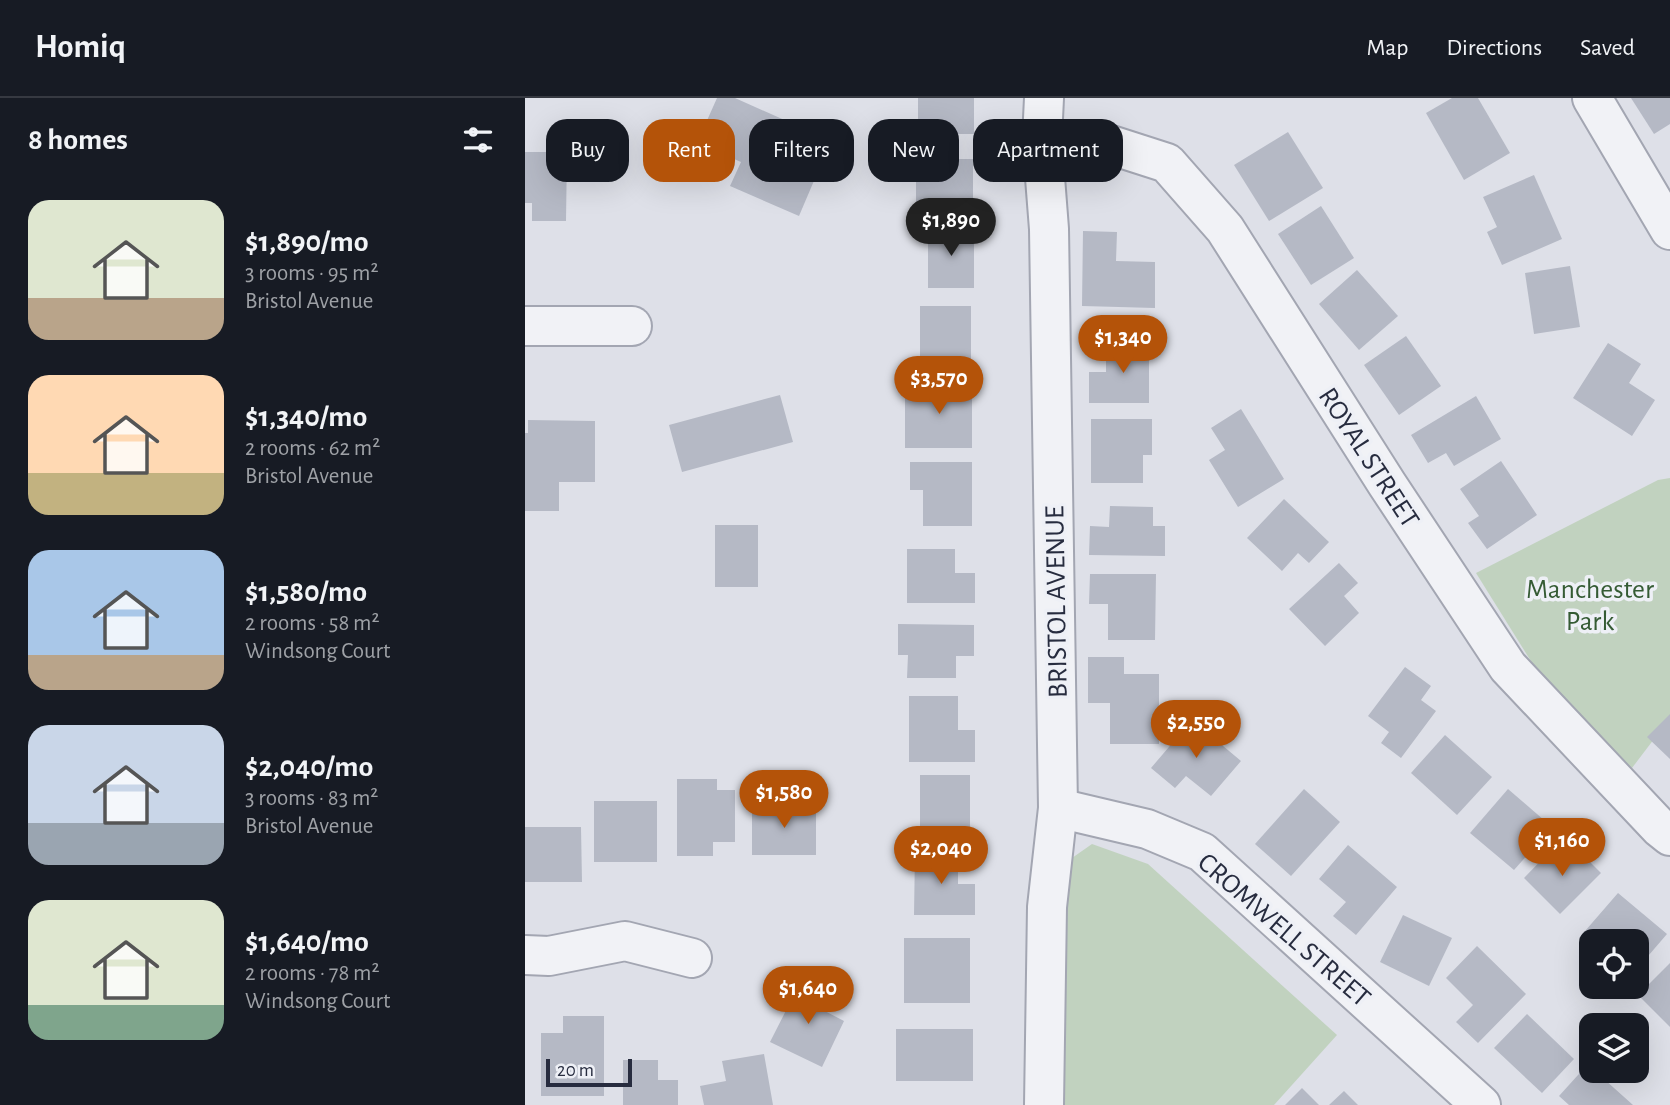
<!DOCTYPE html>
<meta charset="utf-8">
<style>
body{margin:0;font-family:"Alegreya Sans",sans-serif;background:#242831;color:#f1f3f6;height:100vh;display:flex;flex-direction:column;font-size:26px;white-space:nowrap}
*{box-sizing:border-box;margin:0}
p{font-size:23px;color:#9ea1a6}
.icon{flex:none;width:38px;height:38px;fill:none;stroke:currentColor;stroke-width:2;stroke-linecap:round;stroke-linejoin:round}
.map{position:relative;flex:1;overflow:hidden}
.details{display:flex;flex-direction:column;background:#171b24;width:525px}
.details>*{flex:none}
.hud{position:absolute;left:21px;top:21px;width:665px;height:63px;display:flex;gap:14px}
.controls{position:absolute;left:1054px;top:831px;display:grid;gap:14px}
.controls a{display:grid;place-items:center;width:70px;height:70px;border-radius:14px;background:#171b24;box-shadow:0 7px 28px #0002;font-size:35px}
.scale{position:absolute;left:21px;bottom:18px;width:86px;box-sizing:border-box;padding-left:7px;border:4px solid #272c3f;border-top:0;font-size:19px;line-height:24px;white-space:nowrap;color:#272c3f;-webkit-text-stroke:5px #eef0f6;paint-order:stroke}
.price{position:absolute;translate:-50% -60px;padding:0 16px;border-radius:24px;background:#b45309;color:#fff;font-size:23px;line-height:46px;filter:drop-shadow(0 2px 4px #0008)}
.price::after{content:'';position:absolute;left:50%;top:42px;width:21px;height:16px;margin-left:-10px;background:inherit;clip-path:polygon(0 0,100% 0,50% 100%)}
.price.current{background:#222;color:#fff}
ul{padding:0;list-style:none}
li{display:flex;align-items:center;gap:21px;height:175px;padding:0 28px}
li span{display:grid;place-items:center;flex:none;width:196px;height:140px;border-radius:21px;color:#555}
li>.icon{margin-inline-start:auto}
span .icon{width:84px;height:84px;fill:#fffc;stroke-width:1}
li b{font-size:30px}
h2{display:flex;justify-content:space-between;align-items:center;height:84px;padding:0 28px;font-size:30px}
.tag{padding:0 24px;border-radius:21px;background:#171b24;box-shadow:0 7px 28px #0002;font-size:24px;line-height:63px}
.tag.current{background:#b45309;color:#fff}
header{display:flex;align-items:center;gap:42px;box-sizing:border-box;height:98px;padding:0 35px;background:#171b24;border-bottom:2px solid #363941}
header strong{font-size:33px}
nav{display:flex;gap:38px;margin-inline-start:auto;font-size:24px}
main{display:flex;flex:1;min-height:0}
.map>svg:first-child{display:block}
.green{fill:#c1d2bf}
.building{fill:#b5b9c5}
.lines{fill:none;stroke-linecap:round;stroke-linejoin:round}
.minor-casing{stroke:#a3a6b2;stroke-width:42}
.minor{stroke:#f1f2f6;stroke-width:38}
.labels{text-anchor:middle;stroke-width:7;stroke-linejoin:round;paint-order:stroke}
.street-label{font-size:28px;fill:#272c3f;stroke:#eef0f6}
.park-label{font-size:28px;fill:#355b34;stroke:#eef0f6}
</style>
<header>
<strong>Homiq</strong>
<nav><a>Map</a><a>Directions</a><a>Saved</a></nav>
</header>
<main>
<section class="details">
<h2>8 homes<svg class="icon" aria-label="filters" viewBox="0 0 24 24"><path d="M4 7h16M4 17h16"/><circle cx="9" cy="7" r="2"/><circle cx="15" cy="17" r="2"/></svg></h2>
<ul>
<li><span style="background:linear-gradient(#dfe7d0 70%,#b9a48a 0)"><svg class="icon" aria-label="home" viewBox="0 0 24 24"><path d="M3 11l9-7 9 7M6 9v11h12V9"/></svg></span><div><b>$1,890/mo</b><p>3 rooms · 95 m²</p><p>Bristol Avenue</p></div></li>
<li><span style="background:linear-gradient(#ffd9b3 70%,#c2b280 0)"><svg class="icon" aria-label="home" viewBox="0 0 24 24"><path d="M3 11l9-7 9 7M6 9v11h12V9"/></svg></span><div><b>$1,340/mo</b><p>2 rooms · 62 m²</p><p>Bristol Avenue</p></div></li>
<li><span style="background:linear-gradient(#a9c7e8 75%,#b9a48a 0)"><svg class="icon" aria-label="home" viewBox="0 0 24 24"><path d="M3 11l9-7 9 7M6 9v11h12V9"/></svg></span><div><b>$1,580/mo</b><p>2 rooms · 58 m²</p><p>Windsong Court</p></div></li>
<li><span style="background:linear-gradient(#c9d6e8 70%,#9aa5b1 0)"><svg class="icon" aria-label="home" viewBox="0 0 24 24"><path d="M3 11l9-7 9 7M6 9v11h12V9"/></svg></span><div><b>$2,040/mo</b><p>3 rooms · 83 m²</p><p>Bristol Avenue</p></div></li>
<li><span style="background:linear-gradient(#dfe7d0 75%,#7fa58c 0)"><svg class="icon" aria-label="home" viewBox="0 0 24 24"><path d="M3 11l9-7 9 7M6 9v11h12V9"/></svg></span><div><b>$1,640/mo</b><p>2 rooms · 78 m²</p><p>Windsong Court</p></div></li>
</ul>
</section>
<div class="map">
<svg width="1145" height="1007" viewBox="0 0 1145 1007">
<rect width="100%" height="100%" fill="#dee0e8"/>
<!-- green -->
<g class="green">
<polygon points="1145,380 1145,620 1107,670 1029,600 951,475 1133,382"/>
<polygon points="567,746 623,766 812,937 749,1007 536,1007 537,767"/>
</g>
<!-- building -->
<g class="building">
<polygon points="192,0 210,0 273,28 260,57 294,71 274,118 205,88 216,64 172,45"/>
<rect x="393" y="0" width="56" height="36"/>
<polygon points="927,0 953,0 985,55 939,82 901,15"/>
<polygon points="1106,0 1145,0 1145,26 1129,36"/>
<polygon points="763,34 798,90 744,123 709,67"/>
<polygon points="0,54 42,54 41,123 7,123 7,105 0,105"/>
<rect x="391" y="61" width="57" height="51"/>
<polygon points="1009,77 1037,141 977,167 962,134 972,129 958,99"/>
<polygon points="796,108 829,160 786,187 753,136"/>
<rect x="403" y="130" width="46" height="60"/>
<polygon points="558,133 592,134 591,163 630,164 630,210 557,208"/>
<polygon points="1045,168 1055,229 1009,236 1000,175"/>
<polygon points="832,172 873,218 834,252 794,206"/>
<rect x="395" y="208" width="51" height="64"/>
<polygon points="881,238 916,288 874,317 839,267"/>
<polygon points="581,243 624,243 624,305 564,305 564,274 581,274"/>
<polygon points="1083,245 1116,266 1104,285 1130,302 1107,338 1048,300"/>
<rect x="380" y="286" width="67" height="64"/>
<polygon points="255,297 268,344 157,374 144,327"/>
<polygon points="951,298 976,341 929,368 921,355 903,365 886,337"/>
<polygon points="716,311 759,381 713,409 684,362 700,352 686,330"/>
<polygon points="566,321 627,321 627,357 618,357 618,385 566,385"/>
<polygon points="3,322 70,323 70,384 34,384 34,413 0,413 0,335 3,335"/>
<polygon points="976,363 1012,417 962,451 943,425 954,418 935,391"/>
<polygon points="385,364 447,364 447,428 398,428 398,392 385,392"/>
<polygon points="759,401 804,444 784,465 773,455 757,473 722,440"/>
<polygon points="585,408 628,409 628,428 640,428 640,458 564,457 565,428 584,429"/>
<rect x="190" y="427" width="43" height="62"/>
<polygon points="382,451 430,451 430,475 450,475 450,505 382,505"/>
<polygon points="814,465 833,485 819,498 834,515 800,548 764,511"/>
<polygon points="565,476 631,476 630,542 583,542 583,506 564,506"/>
<polygon points="373,526 449,527 449,558 431,558 431,580 382,580 383,557 373,557"/>
<polygon points="563,559 599,559 599,576 634,576 634,646 585,646 585,605 563,605"/>
<polygon points="880,569 906,588 896,602 911,613 876,660 856,645 864,634 843,618"/>
<polygon points="384,598 433,598 433,632 450,632 450,664 384,664"/>
<polygon points="1145,616 1145,661 1122,639"/>
<polygon points="667,622 716,663 686,698 661,678 650,690 626,670"/>
<polygon points="920,637 967,679 932,717 886,675"/>
<rect x="395" y="677" width="50" height="64"/>
<polygon points="152,681 192,681 192,692 210,692 210,744 188,744 188,758 152,758"/>
<polygon points="779,691 815,724 766,778 730,746"/>
<polygon points="983,691 1027,729 989,772 945,735"/>
<rect x="69" y="703" width="63" height="61"/>
<rect x="227" y="707" width="64" height="50"/>
<polygon points="0,729 56,729 57,784 0,784"/>
<polygon points="823,747 872,789 831,837 808,818 821,804 794,781"/>
<polygon points="1030,748 1045,762 1054,753 1076,775 1035,816 999,780"/>
<polygon points="390,754 433,754 433,786 450,786 450,817 389,817"/>
<polygon points="1093,795 1142,836 1111,872 1111,844 1066,844 1066,851 1054,840"/>
<polygon points="878,817 927,840 904,888 855,864"/>
<rect x="379" y="840" width="66" height="65"/>
<polygon points="952,848 1001,896 953,945 931,924 948,907 921,880"/>
<polygon points="1145,865 1145,929 1113,897"/>
<polygon points="276,883 304,897 296,911 319,923 297,969 245,944"/>
<polygon points="1002,916 1049,961 1017,995 969,950"/>
<polygon points="38,918 79,918 79,998 16,998 16,935 38,935"/>
<rect x="371" y="931" width="77" height="52"/>
<polygon points="239,956 248,1007 179,1007 175,988 201,983 197,963"/>
<polygon points="98,962 133,962 133,982 153,982 153,1007 98,1007"/>
<polygon points="1063,966 1066,969 1066,973 1070,973 1108,1007 1044,1007 1034,998"/>
<polygon points="777,990 794,1007 760,1007"/>
<polygon points="819,993 833,1007 804,1007"/>
</g>
<g class="lines">
<!-- minor casing -->
<g class="minor-casing">
<g id="minor">
<polyline points="1067,0 1145,132"/>
<polyline points="517,41 586,47 642,65 700,131 862,386 983,569 1135,730 1145,738"/>
<polyline points="0,228 107,228"/>
<polyline points="533,710 622,731 677,754 956,1007"/>
<polyline points="0,857 24,858 100,843 167,860"/>
<polyline points="519,1007 522,809 533,710 524,131 517,41 519,0"/>
</g>
</g>
<!-- minor -->
<use href="#minor" class="minor"/>
</g>
<g class="labels">
<!-- street labels -->
<g class="street-label">
<text transform="translate(845 359) rotate(57)" y="10">ROYAL STREET</text>
<text transform="translate(530 504) rotate(-91)" y="10">BRISTOL AVENUE</text>
<text transform="translate(760 831) rotate(41)" y="10">CROMWELL STREET</text>
</g>
<!-- park labels -->
<g class="park-label">
<text x="1065" y="500">Manchester<tspan x="1065" dy="32">Park</tspan></text>
</g>
</g>
</svg>
<div class="controls">
<a><svg class="icon" aria-label="locate" viewBox="0 0 24 24"><circle cx="12" cy="12" r="6"/><path d="M12 2v4M12 18v4M2 12h4M18 12h4"/></svg></a>
<a><svg class="icon" aria-label="layers" viewBox="0 0 24 24"><path d="M12 4l9 5-9 5-9-5zM3 14l9 5 9-5"/></svg></a>
</div>
<div class="scale">20 m</div>
<b class="price current" style="left:426px;top:160px">$1,890</b>
<b class="price" style="left:598px;top:277px">$1,340</b>
<b class="price" style="left:414px;top:318px">$3,570</b>
<b class="price" style="left:671px;top:662px">$2,550</b>
<b class="price" style="left:259px;top:732px">$1,580</b>
<b class="price" style="left:1037px;top:780px">$1,160</b>
<b class="price" style="left:416px;top:788px">$2,040</b>
<b class="price" style="left:283px;top:928px">$1,640</b>
<div class="hud">
<a class="tag">Buy</a>
<a class="tag current">Rent</a>
<a class="tag">Filters</a>
<a class="tag">New</a>
<a class="tag">Apartment</a>
</div>
</div>
</main>
